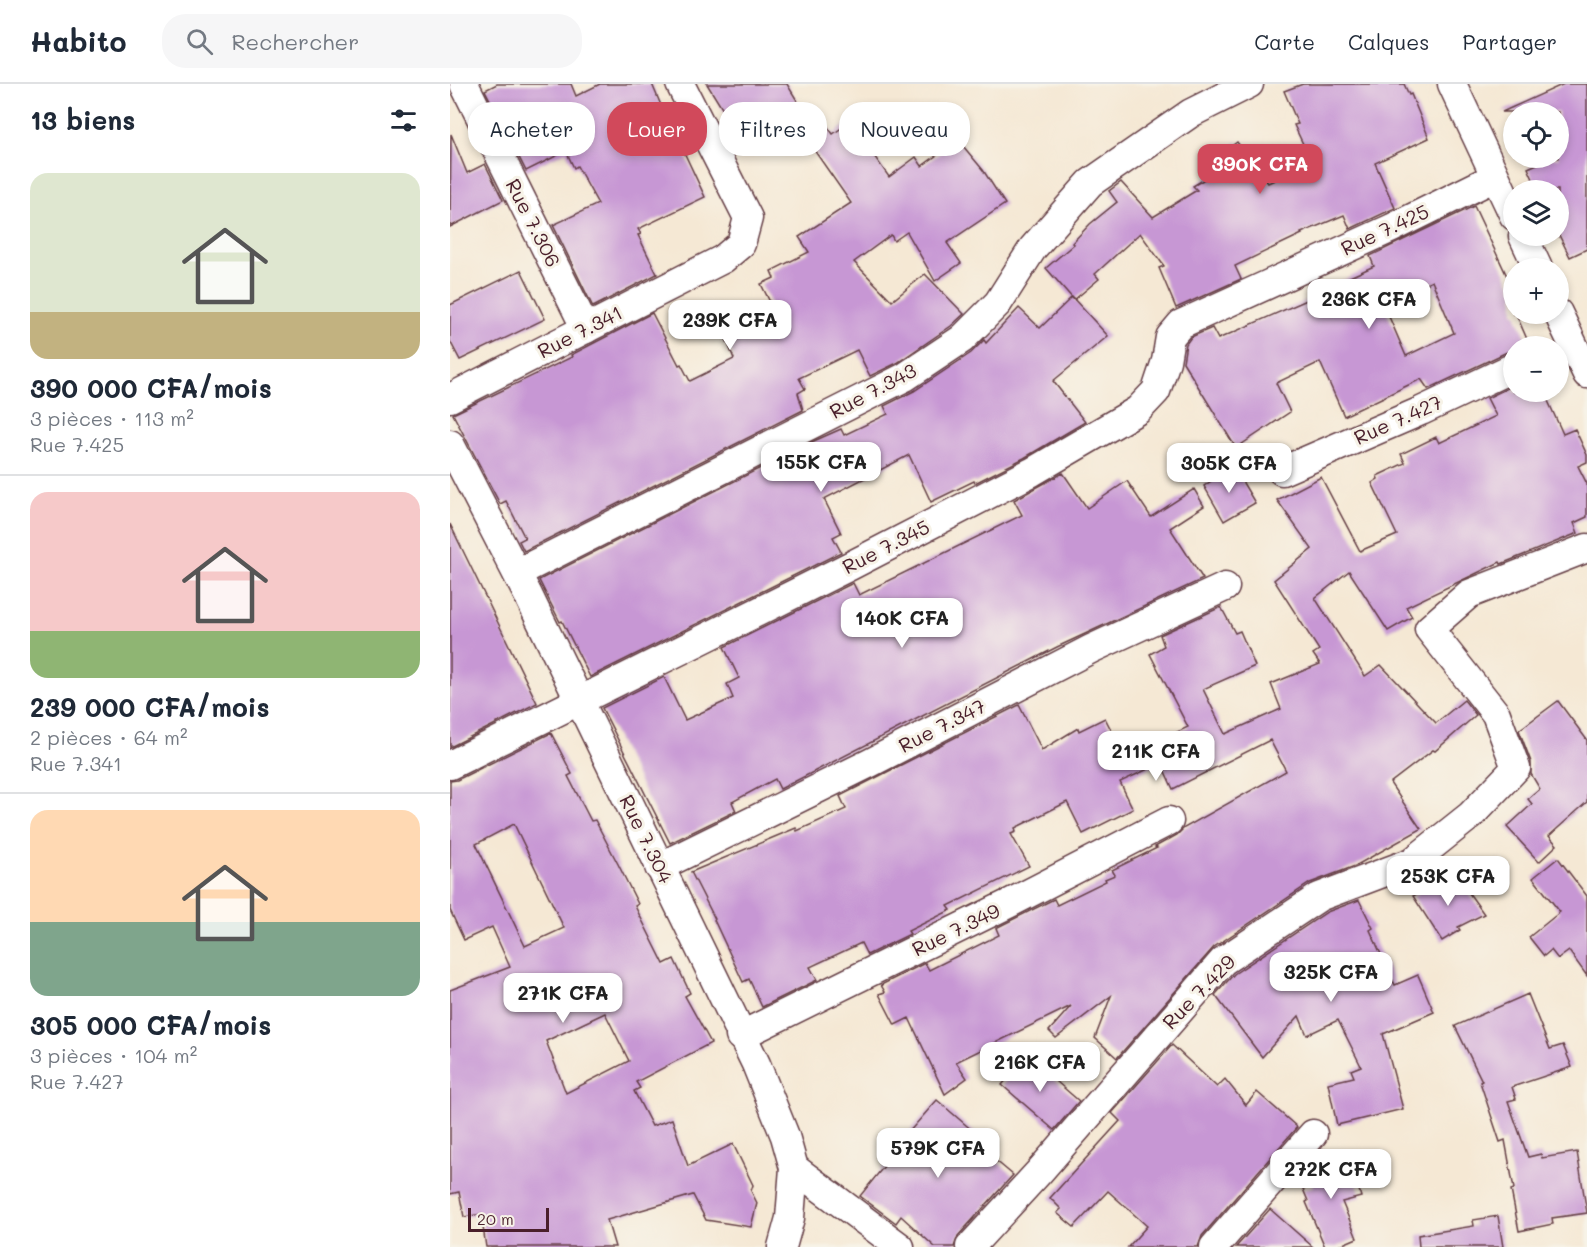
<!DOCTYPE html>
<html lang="fr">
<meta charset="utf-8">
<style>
body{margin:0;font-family:Mali,sans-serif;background:#f6f6f7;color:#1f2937;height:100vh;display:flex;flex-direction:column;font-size:22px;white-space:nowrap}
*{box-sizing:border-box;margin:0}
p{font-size:20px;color:#747a83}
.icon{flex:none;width:33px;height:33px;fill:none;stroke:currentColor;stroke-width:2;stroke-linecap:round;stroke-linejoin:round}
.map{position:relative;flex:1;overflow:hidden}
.drawer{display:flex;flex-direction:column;background:#fff;width:450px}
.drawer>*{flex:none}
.hud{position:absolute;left:18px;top:18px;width:570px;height:54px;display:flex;gap:12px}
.fabs{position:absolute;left:1053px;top:18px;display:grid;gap:12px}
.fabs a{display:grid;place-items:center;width:66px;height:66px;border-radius:50%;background:#fff;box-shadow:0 3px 9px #0003;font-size:30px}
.scale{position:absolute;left:18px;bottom:15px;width:81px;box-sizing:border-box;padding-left:6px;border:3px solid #4a1f2b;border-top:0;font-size:16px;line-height:21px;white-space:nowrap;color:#4a1f2b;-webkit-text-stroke:4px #f7f3e8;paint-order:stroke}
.price{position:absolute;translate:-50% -51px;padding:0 14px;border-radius:12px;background:#fff;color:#222;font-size:20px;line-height:39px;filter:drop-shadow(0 2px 3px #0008)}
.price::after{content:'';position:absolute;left:50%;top:36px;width:18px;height:14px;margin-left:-9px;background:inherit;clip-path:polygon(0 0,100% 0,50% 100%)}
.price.current{background:#d1495b;color:#fff}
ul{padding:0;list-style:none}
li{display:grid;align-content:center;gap:12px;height:318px;padding:0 30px}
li+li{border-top:2px solid #e0e1e3}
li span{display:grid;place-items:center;height:186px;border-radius:18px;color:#555}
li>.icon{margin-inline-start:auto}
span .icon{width:108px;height:108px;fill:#fffc;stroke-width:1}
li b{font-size:26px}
h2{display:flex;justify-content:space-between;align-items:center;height:72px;padding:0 30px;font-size:26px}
.tag{padding:0 21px;border-radius:24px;background:#fff;box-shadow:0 3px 9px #0003;font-size:21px;line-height:54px}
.tag.current{background:#d1495b;color:#fff}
header{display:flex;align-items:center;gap:36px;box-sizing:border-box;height:84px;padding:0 30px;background:#fff;border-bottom:2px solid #e0e1e3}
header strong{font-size:28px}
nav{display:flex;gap:33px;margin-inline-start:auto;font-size:21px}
.search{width:420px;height:54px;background:#f6f6f7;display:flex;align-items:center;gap:15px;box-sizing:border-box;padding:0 21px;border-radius:24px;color:#747a83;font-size:22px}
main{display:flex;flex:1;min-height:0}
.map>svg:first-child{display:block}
.building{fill:#c797d4;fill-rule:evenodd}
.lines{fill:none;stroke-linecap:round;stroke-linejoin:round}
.minor-casing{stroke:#643d44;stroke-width:31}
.minor{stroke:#fff;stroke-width:28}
.labels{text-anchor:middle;stroke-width:6;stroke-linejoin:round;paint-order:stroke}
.street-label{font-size:20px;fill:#4a1f2b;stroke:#f7f3e8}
</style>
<header>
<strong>Habito</strong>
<div class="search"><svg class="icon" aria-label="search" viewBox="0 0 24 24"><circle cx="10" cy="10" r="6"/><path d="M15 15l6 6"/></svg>Rechercher</div>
<nav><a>Carte</a><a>Calques</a><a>Partager</a></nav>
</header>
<main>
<section class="drawer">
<h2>13 biens<svg class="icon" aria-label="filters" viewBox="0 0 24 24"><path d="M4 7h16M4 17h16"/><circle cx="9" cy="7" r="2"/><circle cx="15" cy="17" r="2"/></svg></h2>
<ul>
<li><span style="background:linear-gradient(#dfe7d0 75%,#c2b280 0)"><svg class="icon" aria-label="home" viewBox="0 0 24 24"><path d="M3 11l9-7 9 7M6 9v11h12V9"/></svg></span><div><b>390 000 CFA/mois</b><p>3 pièces · 113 m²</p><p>Rue 7.425</p></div></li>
<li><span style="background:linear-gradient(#f6c9c9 75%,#8fb573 0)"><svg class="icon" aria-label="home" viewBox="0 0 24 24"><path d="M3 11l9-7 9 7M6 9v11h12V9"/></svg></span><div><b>239 000 CFA/mois</b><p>2 pièces · 64 m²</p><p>Rue 7.341</p></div></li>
<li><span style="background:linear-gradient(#ffd9b3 60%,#7fa58c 0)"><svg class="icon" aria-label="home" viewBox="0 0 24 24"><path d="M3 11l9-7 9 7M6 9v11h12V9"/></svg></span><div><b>305 000 CFA/mois</b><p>3 pièces · 104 m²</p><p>Rue 7.427</p></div></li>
</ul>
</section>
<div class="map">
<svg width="1137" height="1163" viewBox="0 0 1137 1163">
<rect width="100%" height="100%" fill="#f7f3e8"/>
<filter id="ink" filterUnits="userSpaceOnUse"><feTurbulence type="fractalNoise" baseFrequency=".0167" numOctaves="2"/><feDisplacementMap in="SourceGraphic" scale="12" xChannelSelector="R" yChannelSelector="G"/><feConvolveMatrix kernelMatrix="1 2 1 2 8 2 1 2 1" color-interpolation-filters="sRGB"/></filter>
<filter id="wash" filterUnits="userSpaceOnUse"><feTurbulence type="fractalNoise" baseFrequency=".008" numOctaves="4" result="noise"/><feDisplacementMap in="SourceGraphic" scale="24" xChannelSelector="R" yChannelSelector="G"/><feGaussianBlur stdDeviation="1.35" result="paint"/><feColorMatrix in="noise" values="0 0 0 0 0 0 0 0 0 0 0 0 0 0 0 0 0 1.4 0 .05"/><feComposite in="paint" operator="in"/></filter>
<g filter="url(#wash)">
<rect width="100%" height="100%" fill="#f5e8d4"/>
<g id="blocks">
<!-- building -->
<g class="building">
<polygon points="47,0 121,0 126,12 150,0 202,0 213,26 218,23 237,63 233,66 255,113 188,145 191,150 188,151 207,190 143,223 103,141 148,120 127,82 124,84 116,67 76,87 35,6"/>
<polygon points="257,0 337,0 351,23 319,42 315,36 289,52"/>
<polygon points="853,0 954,0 959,11 961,10 979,54 925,79 945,124 900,145 894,131 851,149 852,150 785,182 791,195 726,224 709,184 714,182 690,149 645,190 649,195 624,216 596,184 624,160 622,159 640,140 667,118 659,107 671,98 703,133 747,106 743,102 773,84 766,74 787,58 818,99 862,79 844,41 848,40 834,7"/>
<polygon points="1114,0 1137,0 1137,165 1120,173 1108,149 1108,106 1088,106 1078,84 1101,74 1108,74 1108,28 1052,28"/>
<polygon points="400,38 439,93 466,73 472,82 508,56 533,86 555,120 497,159 511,179 485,197 457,148 444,157 441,151 404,178 442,217 475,190 514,230 501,242 447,279 420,292 407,266 349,294 355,305 348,309 353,326 74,467 69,457 75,454 56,417 50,420 3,330 122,273 121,271 202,229 229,281 231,280 240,297 284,275 275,252 324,226 311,200 324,194 321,187 359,168 349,153 401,119 357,56 377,42 383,50"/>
<polygon points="1,50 17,89 35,80 53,116 0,143"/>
<path d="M 1024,122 L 1064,207 L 1064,230 L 1066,230 L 1080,262 L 1064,262 L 1064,267 L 1057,268 L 978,305 L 971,295 L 894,332 L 870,278 L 826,299 L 840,328 L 786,364 L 733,278 L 736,260 L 741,253 L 762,244 L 768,255 L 866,212 L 865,209 L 924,182 L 920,172 ZM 982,197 L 1004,249 L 956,272 L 934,221 Z"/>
<polygon points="71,186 95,235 10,276 0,257 0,221"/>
<polygon points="622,213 658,252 603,297 635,338 574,374 525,399 524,397 481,418 459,371 374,415 391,449 383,453 391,468 140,593 112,537 110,538 89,496 364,357 391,345 394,351 438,330 434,322 464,307 521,269 534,256 536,259 569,224 590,244"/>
<polygon points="1064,301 1064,308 1094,308 1113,350 1125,345 1137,371 1137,378 1128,382 1137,400 1137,433 1124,439 1128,449 1051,480 1050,478 956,523 962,533 938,547 899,487 865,514 915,592 931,581 986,639 1014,616 1026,631 985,667 983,666 940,699 971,745 905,782 860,799 764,863 667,974 645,954 661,912 606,954 599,947 621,922 506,978 517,994 495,1010 459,934 445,941 429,910 435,908 431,901 475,879 479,886 549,851 546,844 604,815 607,821 656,797 655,795 665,791 662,786 707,764 705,763 727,751 734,744 836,687 820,656 723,705 711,679 670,698 683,725 633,750 617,718 565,744 566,748 561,750 579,782 498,822 501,826 458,847 460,850 417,871 411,859 360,883 367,896 312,923 299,895 293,898 264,836 265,835 241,788 346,744 347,747 396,725 390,712 569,621 592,666 628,644 629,647 655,634 675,673 738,643 700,570 714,562 710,551 771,523 785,549 790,547 805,582 753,605 775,650 831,625 821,600 870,580 863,570 869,566 824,496 862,465 827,416 871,393 910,467 947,451 922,399 928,395 927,392 955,379 951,370 986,353 989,359 1046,332 1037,314"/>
<polygon points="783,382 805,419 774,437 754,402"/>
<polygon points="613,389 637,424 677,397 701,433 744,405 754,422 720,444 753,495 607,563 330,705 325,695 282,718 286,727 220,759 152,624 214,593 235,636 283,614 277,600 289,594 274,563 403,499 409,511 572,431 564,416"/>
<polygon points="0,440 87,619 0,663"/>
<polygon points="1108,617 1137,656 1137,718 1099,752 1107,761 1089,778 1057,743 1082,720 1078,715 1090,705 1081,690 1081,678 1069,646"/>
<path d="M 101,649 L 122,690 L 118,692 L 141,737 L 145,736 L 168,780 L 188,820 L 185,822 L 214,880 L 224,875 L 240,909 L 235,912 L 261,959 L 186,998 L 190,1004 L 184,1007 L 202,1042 L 222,1035 L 238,1082 L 283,1060 L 303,1101 L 301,1107 L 307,1119 L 301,1143 L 256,1136 L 243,1111 L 157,1136 L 165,1163 L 36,1163 L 31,1130 L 14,1133 L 9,1108 L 0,1110 L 0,906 L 60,883 L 42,843 L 14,856 L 0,826 L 0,697 L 7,696 ZM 64,740 L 114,844 L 75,862 L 26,760 ZM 155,929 L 179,977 L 116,1009 L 96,957 Z"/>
<polygon points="1108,774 1137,812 1137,892 1119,867 1108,875 1101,866 1094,872 1079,853 1110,828 1083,794"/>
<polygon points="1006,791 1034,830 1008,843 1010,846 992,857 963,812 981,801 985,807"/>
<polygon points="909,816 923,844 920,846 945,901 968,891 984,928 933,950 953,1025 887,1041 878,999 904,993 901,986 911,982 888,936 857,951 849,932 812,973 765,911 784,890 877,828"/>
<polygon points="1078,910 1100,965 1113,961 1122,983 1062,1003 1066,1015 1058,1017 1078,1073 1091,1070 1092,1074 1127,1068 1137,1129 1102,1134 1103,1140 1069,1147 1061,1106 1064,1105 1055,1056 1050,1058 1030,998 1032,997 1005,942"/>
<polygon points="722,961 767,1003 775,995 796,1021 807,1008 847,1043 752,1152 748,1163 678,1163 697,1142 658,1107 624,1143 607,1129 611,1125 600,1114 670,1037 662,1029"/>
<polygon points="577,972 629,1017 604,1046 552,1001"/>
<polygon points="487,1016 531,1054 526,1060 563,1091 508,1152 504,1163 485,1163 451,1132 446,1139 410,1112 460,1050 458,1049"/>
<polygon points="872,1065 906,1095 911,1113 892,1118 907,1154 886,1163 875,1163 856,1118 858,1117 853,1105 864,1102 858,1080"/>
<polygon points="820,1125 863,1163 786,1163"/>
<polygon points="1048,1132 1053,1163 969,1163 968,1151 1024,1142 1023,1136"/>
</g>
</g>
</g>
<g filter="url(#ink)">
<use href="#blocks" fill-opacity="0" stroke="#643d44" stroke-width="1.5"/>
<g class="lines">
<!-- minor casing -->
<g class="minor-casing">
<g id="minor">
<polyline points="14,0 136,245"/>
<polyline points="1002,0 1064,132"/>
<polyline points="1073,152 1088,184"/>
<polyline points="1108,229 1137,290"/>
<polyline points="0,314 273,175 291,160 298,134 230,0"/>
<polyline points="0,360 79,513 306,980 335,1052 344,1084 340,1134 332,1163"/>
<polyline points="832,387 971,327 1064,283"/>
<polyline points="67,489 455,293 512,255 548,219 583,164 640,99 741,29 799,0"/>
<polyline points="0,681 400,482 582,388 688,326 706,307 716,277 720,253 731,240 942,144 1045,93"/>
<polyline points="209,783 420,679 641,565 775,503"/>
<polyline points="290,952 558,820 719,737"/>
<polyline points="344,1084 450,1163"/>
<polyline points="520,1163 589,1088 773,877 869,813 962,778 1021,731 1066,684 1046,630 979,545 1019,510 1137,464"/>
<polyline points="764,1163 863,1050"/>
</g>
</g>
<!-- minor -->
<use href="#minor" class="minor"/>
</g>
</g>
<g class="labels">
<!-- street labels -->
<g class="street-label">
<text transform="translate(83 139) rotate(63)" y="7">Rue 7.306</text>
<text transform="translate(935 146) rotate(-25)" y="7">Rue 7.425</text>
<text transform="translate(130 248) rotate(-27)" y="7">Rue 7.341</text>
<text transform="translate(423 307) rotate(-28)" y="7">Rue 7.343</text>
<text transform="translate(948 336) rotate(-24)" y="7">Rue 7.427</text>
<text transform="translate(436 463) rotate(-27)" y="7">Rue 7.345</text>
<text transform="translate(492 642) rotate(-27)" y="7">Rue 7.347</text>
<text transform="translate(196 755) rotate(64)" y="7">Rue 7.304</text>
<text transform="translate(506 846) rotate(-26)" y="7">Rue 7.349</text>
<text transform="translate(749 908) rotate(-46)" y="7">Rue 7.429</text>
</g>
</g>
</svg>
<div class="fabs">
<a><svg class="icon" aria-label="locate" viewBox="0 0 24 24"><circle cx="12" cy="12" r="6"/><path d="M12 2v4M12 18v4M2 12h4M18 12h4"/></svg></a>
<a><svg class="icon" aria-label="layers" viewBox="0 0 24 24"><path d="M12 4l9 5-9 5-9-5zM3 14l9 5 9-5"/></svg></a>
<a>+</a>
<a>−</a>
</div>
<div class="scale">20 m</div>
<b class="price current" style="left:810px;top:111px">390K CFA</b>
<b class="price" style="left:919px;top:246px">236K CFA</b>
<b class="price" style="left:280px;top:267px">239K CFA</b>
<b class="price" style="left:371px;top:409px">155K CFA</b>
<b class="price" style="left:779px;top:410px">305K CFA</b>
<b class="price" style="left:452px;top:565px">140K CFA</b>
<b class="price" style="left:706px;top:698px">211K CFA</b>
<b class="price" style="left:998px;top:823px">253K CFA</b>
<b class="price" style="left:881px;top:919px">325K CFA</b>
<b class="price" style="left:113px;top:940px">271K CFA</b>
<b class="price" style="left:590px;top:1009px">216K CFA</b>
<b class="price" style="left:488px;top:1095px">579K CFA</b>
<b class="price" style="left:881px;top:1116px">272K CFA</b>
<div class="hud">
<a class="tag">Acheter</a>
<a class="tag current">Louer</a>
<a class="tag">Filtres</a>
<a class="tag">Nouveau</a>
</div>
</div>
</main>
